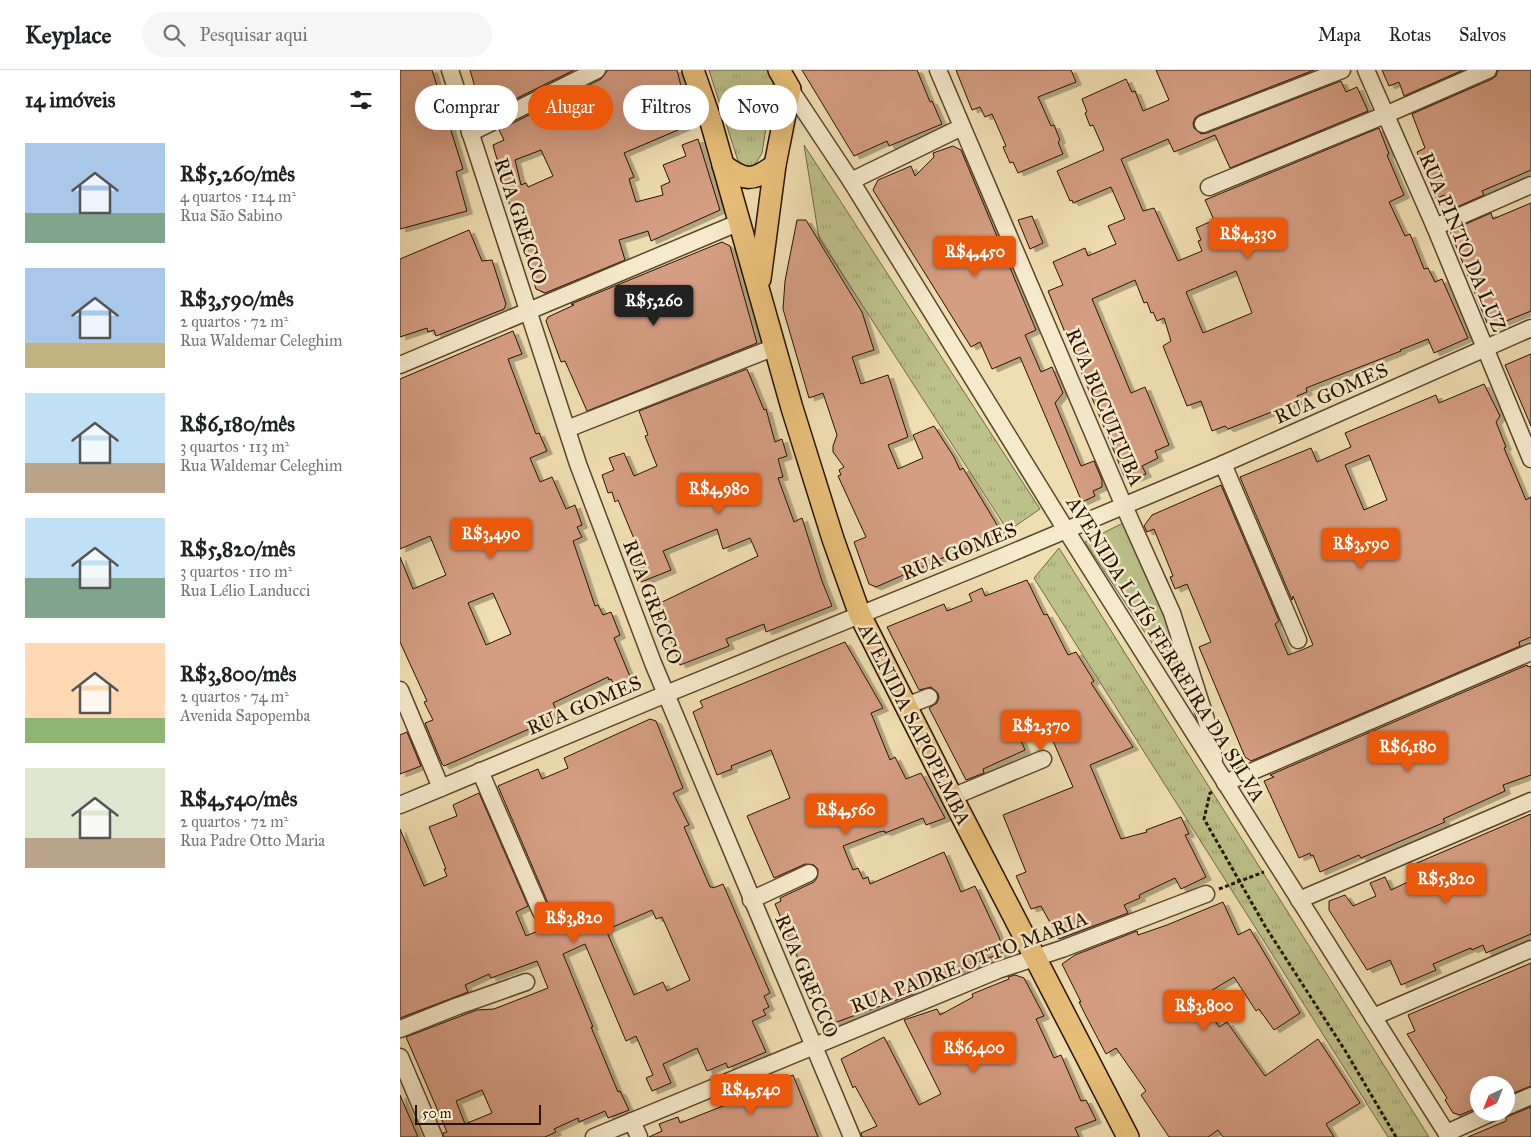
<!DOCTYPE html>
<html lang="pt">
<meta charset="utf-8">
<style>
body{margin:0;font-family:"IM FELL Great Primer",serif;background:#f6f6f6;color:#202124;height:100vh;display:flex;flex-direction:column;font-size:19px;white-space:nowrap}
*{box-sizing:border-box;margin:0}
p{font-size:16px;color:#757577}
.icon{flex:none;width:28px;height:28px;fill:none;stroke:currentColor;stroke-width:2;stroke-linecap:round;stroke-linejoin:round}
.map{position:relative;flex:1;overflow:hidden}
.side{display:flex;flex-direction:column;background:#fff;width:400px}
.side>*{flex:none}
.hud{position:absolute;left:15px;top:15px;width:475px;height:45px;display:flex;gap:10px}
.needle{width:32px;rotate:223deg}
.tools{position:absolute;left:1070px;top:1006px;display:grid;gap:10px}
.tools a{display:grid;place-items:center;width:45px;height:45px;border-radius:50%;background:#fff;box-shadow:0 5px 20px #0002;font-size:25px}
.scale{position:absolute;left:15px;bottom:12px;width:126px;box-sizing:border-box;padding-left:5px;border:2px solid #291201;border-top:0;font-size:14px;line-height:18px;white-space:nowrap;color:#291201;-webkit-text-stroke:4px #f5eacc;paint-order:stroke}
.price{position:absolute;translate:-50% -42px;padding:0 11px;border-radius:5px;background:#ea580c;color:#fff;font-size:16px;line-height:32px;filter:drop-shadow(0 1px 2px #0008)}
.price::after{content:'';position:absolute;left:50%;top:30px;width:15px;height:11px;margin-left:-8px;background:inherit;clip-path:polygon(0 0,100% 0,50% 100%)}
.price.on{background:#222;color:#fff}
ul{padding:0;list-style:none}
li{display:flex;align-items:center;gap:15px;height:125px;padding:0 25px}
li span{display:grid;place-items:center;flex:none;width:140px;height:100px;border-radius:0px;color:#555}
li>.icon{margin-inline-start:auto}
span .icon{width:60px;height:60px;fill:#fffc;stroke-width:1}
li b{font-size:21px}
h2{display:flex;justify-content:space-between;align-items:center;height:60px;padding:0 25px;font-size:21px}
.chip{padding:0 18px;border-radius:22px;background:#fff;box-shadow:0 5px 20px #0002;font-size:18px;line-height:45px}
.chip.on{background:#ea580c;color:#fff}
header{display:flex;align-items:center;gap:30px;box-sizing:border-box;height:70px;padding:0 25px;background:#fff;border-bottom:1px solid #e0e0e0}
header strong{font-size:24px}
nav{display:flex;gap:28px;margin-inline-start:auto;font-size:18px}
.search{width:350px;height:45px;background:#f6f6f6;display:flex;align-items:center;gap:12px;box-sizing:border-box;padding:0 18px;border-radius:28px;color:#757577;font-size:19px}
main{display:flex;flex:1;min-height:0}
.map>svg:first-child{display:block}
.grass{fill:#bcc089;stroke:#726945}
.park{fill:url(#park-tufts);stroke:#726945}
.building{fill:#d59d82;stroke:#291201;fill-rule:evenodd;filter:url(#shadow)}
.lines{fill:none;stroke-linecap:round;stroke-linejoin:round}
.minor-casing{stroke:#5a452d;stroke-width:19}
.major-casing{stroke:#291201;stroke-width:24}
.path{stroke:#291201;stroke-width:3;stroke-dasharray:4 2.5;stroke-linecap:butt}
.minor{stroke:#f5eacc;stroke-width:16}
.major{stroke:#e8bf78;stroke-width:21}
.labels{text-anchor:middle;stroke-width:5;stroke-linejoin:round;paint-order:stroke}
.street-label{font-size:20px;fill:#291201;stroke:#f5eacc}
</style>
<header>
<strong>Keyplace</strong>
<div class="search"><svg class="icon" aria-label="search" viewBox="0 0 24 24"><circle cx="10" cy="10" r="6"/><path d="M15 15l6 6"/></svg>Pesquisar aqui</div>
<nav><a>Mapa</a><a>Rotas</a><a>Salvos</a></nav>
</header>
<main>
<section class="side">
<h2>14 imóveis<svg class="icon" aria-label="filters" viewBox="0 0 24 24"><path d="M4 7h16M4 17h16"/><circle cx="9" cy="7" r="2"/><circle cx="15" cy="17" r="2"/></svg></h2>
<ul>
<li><span style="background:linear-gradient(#a9c7e8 70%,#7fa58c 0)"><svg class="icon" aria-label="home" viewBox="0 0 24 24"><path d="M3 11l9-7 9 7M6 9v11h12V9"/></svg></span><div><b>R$5,260/mês</b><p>4 quartos · 124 m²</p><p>Rua São Sabino</p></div></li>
<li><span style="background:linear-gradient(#a9c7e8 75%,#c2b280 0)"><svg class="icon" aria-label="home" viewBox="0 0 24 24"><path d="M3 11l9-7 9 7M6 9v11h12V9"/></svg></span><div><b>R$3,590/mês</b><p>2 quartos · 72 m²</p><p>Rua Waldemar Celeghim</p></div></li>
<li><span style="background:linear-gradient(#bfe0f5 70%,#b9a48a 0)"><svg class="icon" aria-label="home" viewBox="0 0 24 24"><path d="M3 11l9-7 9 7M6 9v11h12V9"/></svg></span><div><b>R$6,180/mês</b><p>3 quartos · 113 m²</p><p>Rua Waldemar Celeghim</p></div></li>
<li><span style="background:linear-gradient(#bfe0f5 60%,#7fa58c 0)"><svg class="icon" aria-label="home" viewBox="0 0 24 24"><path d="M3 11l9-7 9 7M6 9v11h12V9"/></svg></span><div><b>R$5,820/mês</b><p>3 quartos · 110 m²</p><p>Rua Lélio Landucci</p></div></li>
<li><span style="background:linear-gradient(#ffd9b3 75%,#8fb573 0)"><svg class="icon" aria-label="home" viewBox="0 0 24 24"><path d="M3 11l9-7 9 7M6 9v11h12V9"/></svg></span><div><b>R$3,800/mês</b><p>2 quartos · 74 m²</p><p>Avenida Sapopemba</p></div></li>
<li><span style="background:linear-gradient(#dfe7d0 70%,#b9a48a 0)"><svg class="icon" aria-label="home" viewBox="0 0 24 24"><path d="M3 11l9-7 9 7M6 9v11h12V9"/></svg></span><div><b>R$4,540/mês</b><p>2 quartos · 72 m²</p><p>Rua Padre Otto Maria</p></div></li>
</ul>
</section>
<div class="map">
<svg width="1131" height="1067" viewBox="0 0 1131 1067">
<defs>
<pattern id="park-tufts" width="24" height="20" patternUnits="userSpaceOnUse" patternTransform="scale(1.25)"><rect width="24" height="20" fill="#bcc089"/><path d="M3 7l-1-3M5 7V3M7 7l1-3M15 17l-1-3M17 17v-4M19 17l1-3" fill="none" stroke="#a2a474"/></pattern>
<filter id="shadow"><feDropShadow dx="5.5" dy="3" stdDeviation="0" flood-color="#0004"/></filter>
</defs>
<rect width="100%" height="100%" fill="#efdeb1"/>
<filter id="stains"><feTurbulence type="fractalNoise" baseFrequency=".004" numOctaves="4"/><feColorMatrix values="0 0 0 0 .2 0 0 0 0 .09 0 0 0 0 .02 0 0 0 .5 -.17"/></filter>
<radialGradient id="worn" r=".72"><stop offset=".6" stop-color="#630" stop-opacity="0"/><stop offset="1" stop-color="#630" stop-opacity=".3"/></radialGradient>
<!-- grass -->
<polygon class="grass" points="725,452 795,618 792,622 786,623 783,620 685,472"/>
<!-- park -->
<g class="park">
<polygon points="309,0 368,0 373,13 362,83 356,93 349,98 338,91"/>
<polygon points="404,75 640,439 608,461 419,168"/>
<polygon points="659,478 1029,1067 988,1067 634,508"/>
</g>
<!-- building -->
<g class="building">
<polygon points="0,0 32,0 63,99 56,102 67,141 0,159"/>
<polygon points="70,0 174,0 83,45"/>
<path d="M 277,0 L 281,16 L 271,19 L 285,57 L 224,83 L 234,107 L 229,109 L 236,132 L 263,125 L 261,116 L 270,112 L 263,95 L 286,86 L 282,75 L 298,69 L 320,140 L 251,171 L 248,161 L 219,170 L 225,190 L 145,223 L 136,219 L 115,154 L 93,75 L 104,70 L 99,60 L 201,9 L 208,0 ZM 141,80 L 153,106 L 128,117 L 126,113 L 121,115 L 115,90 Z"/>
<polygon points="402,0 517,0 530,32 532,31 542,54 489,76 487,71 454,86"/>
<polygon points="556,0 671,0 676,12 638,27 651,56 654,55 660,70 658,72 663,84 618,103 613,92 610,93 603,77 606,76 592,44 585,47 580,37 572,40"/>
<path d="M 756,0 L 914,0 L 799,45 L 795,48 L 793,53 L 794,58 L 801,64 L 807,63 L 941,11 L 946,22 L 957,17 L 968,41 L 830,98 L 815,65 L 774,82 L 768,69 L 721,89 L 743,141 L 754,138 L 778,191 L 802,181 L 798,171 L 801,170 L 796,158 L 814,150 L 805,130 L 979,58 L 989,84 L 987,85 L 1004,125 L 989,132 L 1005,166 L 1010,164 L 1024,199 L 1028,198 L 1035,212 L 1042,209 L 1068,268 L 1034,283 L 1028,269 L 1000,280 L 1001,281 L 906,318 L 907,322 L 897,326 L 900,331 L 828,359 L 825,356 L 812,361 L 801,331 L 787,336 L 763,276 L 771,271 L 764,248 L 757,251 L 753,242 L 751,243 L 747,232 L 744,233 L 735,210 L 692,229 L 731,323 L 745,317 L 769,375 L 755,381 L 758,388 L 742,396 L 746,404 L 731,410 L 725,408 L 648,221 L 663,215 L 653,192 L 685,178 L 688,186 L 716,174 L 708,156 L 725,149 L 711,117 L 673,133 L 672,130 L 670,131 L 657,101 L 704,80 L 693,55 L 690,56 L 685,43 L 687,42 L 682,29 L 726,9 L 732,22 L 735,21 L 743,41 L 769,30 ZM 836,201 L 852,243 L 803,263 L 786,222 Z"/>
<polygon points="982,0 1063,0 1004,26 999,12 989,16"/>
<polygon points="1098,0 1131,0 1131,100 1082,121 1084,125 1050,140 1044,125 1036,129 1017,82 1025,78 1012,44 1092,9 1096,6"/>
<polygon points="553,76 561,80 636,260 625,265 641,302 652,297 663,323 655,333 681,396 694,391 702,410 702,417 693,421 695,426 682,432 620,287 592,299 580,272 571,277 473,120 478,110 511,96 515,106 534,87 533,83"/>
<polygon points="1131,133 1131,241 1094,256 1087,253 1050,161 1091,143 1093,149"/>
<polygon points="632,146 643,173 630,179 618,150"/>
<polygon points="397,150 406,150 462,242 474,280 452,287 461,314 488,305 508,367 488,375 498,399 523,388 513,365 534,356 554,387 560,400 563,398 603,465 547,486 476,517 469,514 454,472 466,467 438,406 441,405 439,400 444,397 433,382 433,376 437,365 423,323 409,328 383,239 385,211"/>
<polygon points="69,160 82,191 92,190 106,234 104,239 36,266 34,260 28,262 27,258 0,267 0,189"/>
<polygon points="322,172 330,176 357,273 187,341 165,291 161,292 146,251 148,247 174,235 171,234"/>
<path d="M 113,261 L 122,284 L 108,289 L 136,364 L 139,363 L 147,381 L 130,388 L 140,412 L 152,407 L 166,439 L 175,435 L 182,455 L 177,457 L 182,467 L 173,471 L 195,536 L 198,535 L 203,545 L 211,542 L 220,565 L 214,568 L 231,609 L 215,616 L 211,609 L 209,610 L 208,607 L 153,633 L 159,646 L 44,696 L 42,694 L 25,653 L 33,650 L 24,632 L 27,631 L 0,572 L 0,487 L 13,519 L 46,505 L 30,466 L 0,479 L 0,309 ZM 93,523 L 111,564 L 86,575 L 68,533 Z"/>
<polygon points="1131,284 1131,356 1105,295"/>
<polygon points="347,299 364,340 366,339 375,372 382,369 387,386 378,389 383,407 378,408 394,452 402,448 422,511 432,536 366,562 364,554 326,569 329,576 280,595 258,534 358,486 350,468 323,479 317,459 263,481 271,500 241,512 234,493 240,490 234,477 237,476 218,430 215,432 212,422 208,423 202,405 214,400 209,388 224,383 234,406 257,396 245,366 248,365 239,341"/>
<path d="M 1084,314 L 1100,346 L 1096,352 L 1106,377 L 1104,378 L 1126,430 L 1131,427 L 1131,567 L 1119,572 L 1120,576 L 851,691 L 845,687 L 799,577 L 811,572 L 787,514 L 775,519 L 770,507 L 773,506 L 754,459 L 747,462 L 744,456 L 752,445 L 821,415 L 879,551 L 875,554 L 888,585 L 902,580 L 913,575 L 893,526 L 892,530 L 840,407 L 911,378 L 917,392 L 951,377 L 945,363 L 1036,325 L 1039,333 ZM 969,385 L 987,430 L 964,440 L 945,395 Z"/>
<polygon points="627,510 644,545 647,544 668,585 676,582 694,611 691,613 733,677 690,695 721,769 747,762 746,760 781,747 789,764 785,765 806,807 781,819 775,808 739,825 740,828 724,835 728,843 659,869 641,836 631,839 616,806 626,802 603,745 673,717 647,657 620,668 625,680 583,699 584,703 566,710 529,638 537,633 539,628 538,623 531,617 519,620 487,557 544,534 547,541 572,531 569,524 582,518 585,526"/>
<polygon points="445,572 483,638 471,643 490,690 495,687 506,709 521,703 545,748 526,755 523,748 485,763 485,761 479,762 443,776 453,800 458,798 463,809 468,807 470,814 544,782 561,822 575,816 599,867 604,882 511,919 513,924 434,953 420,919 412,922 375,834 381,831 380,828 414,812 417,808 418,799 414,795 405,794 374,808 347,746 390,728 371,680 331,696 332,699 317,705 293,642 303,637 300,631"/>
<polygon points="1127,595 1128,597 1131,596 1131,705 1103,715 1105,721 1043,749 1045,752 961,788 959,785 920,802 913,785 911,786 910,783 899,788 864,711 874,707 870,705"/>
<path d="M 250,649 L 256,651 L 283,718 L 273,723 L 289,755 L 284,757 L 310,817 L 312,817 L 313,818 L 323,814 L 370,923 L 364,926 L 369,937 L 363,940 L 366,945 L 352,951 L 366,982 L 328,998 L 326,993 L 307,1001 L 297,978 L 263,994 L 271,1013 L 252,1021 L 246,1008 L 253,1005 L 236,966 L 226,971 L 185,874 L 163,884 L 193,957 L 191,957 L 218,1022 L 220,1021 L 229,1040 L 208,1048 L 205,1041 L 179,1052 L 178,1048 L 154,1059 L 156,1062 L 145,1067 L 44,1067 L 43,1063 L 47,1062 L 6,967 L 77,940 L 94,939 L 148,918 L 137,891 L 91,908 L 89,904 L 65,915 L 68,922 L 0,948 L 0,759 L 24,816 L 47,806 L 44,799 L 46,799 L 29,757 L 57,746 L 53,735 L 79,723 L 128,836 L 116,842 L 126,866 L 152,855 L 149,848 L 151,844 L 150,838 L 98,716 L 138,699 L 142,709 L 168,698 L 164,688 ZM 252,840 L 256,849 L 262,847 L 290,910 L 267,921 L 263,912 L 234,925 L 206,860 ZM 82,1020 L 92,1043 L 65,1054 L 56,1031 Z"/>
<polygon points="7,662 21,696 0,704 0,665"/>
<polygon points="1131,744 1131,864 1086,883 1083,875 1072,880 1071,878 1066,880 1033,894 1036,900 1001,915 990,890 967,900 929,840 929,831 945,825 953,836 976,826 970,813 985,807 991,820 1016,808 1010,796"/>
<polygon points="823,832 838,865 850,859 900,943 874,960 859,939 856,941 834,907 799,928 819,957 827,952 865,1006 918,969 960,1033 926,1054 934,1067 823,1067 818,1060 808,1067 769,1067 741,1025 746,1021 716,978 706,984 686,946 679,932 681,932 662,894 675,885 737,861 738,865 767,855"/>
<polygon points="1131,893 1131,1016 1106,1026 1106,1015 1079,1015 1079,1037 1060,1045 1053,1043 1045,1030 1047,1028 1007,964 1015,961 1008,945"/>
<polygon points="615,905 624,908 644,946 636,949 654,988 661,985 681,1031 686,1030 696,1050 675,1058 679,1067 462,1067 461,1063 477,1056 455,1016 453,1018 441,989 484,967 519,1035 541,1024 504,950 537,939 540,945 573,927 572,924 609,909 608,907"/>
<polygon points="393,1005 418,1067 249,1067 262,1061 259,1054 278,1047 280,1053 343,1028 342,1025"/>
<polygon points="0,1025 18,1067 0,1067"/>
<polygon points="1131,1037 1131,1067 1068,1067 1106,1051 1106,1047"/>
</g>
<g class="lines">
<!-- minor casing -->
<g class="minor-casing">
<g id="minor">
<polyline points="50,0 178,394 253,593 452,1067"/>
<polyline points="538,0 724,436 772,543 809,659 814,689"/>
<polyline points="966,0 1035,157 1131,389"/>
<polyline points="390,19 451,111 666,460 1049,1067"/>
<polyline points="803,54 942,0"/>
<polyline points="70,63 197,0"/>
<polyline points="451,111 562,57"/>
<polyline points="809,117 985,45 1088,0"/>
<polyline points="1035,157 1131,115"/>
<polyline points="0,295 340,152"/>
<polyline points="167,359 375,277"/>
<polyline points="823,394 898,570"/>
<polyline points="0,620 41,718"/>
<polyline points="506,636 529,627"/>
<polyline points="80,701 141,842"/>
<polyline points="825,713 1131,582"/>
<polyline points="552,727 643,689"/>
<polyline points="0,735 266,624 602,487 823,394 1131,258"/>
<polyline points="351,830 409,803"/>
<polyline points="899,830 1131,731"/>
<polyline points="973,947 1131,879"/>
<polyline points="0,959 58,936 126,912"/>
<polyline points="0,987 34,1067"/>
<polyline points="1106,1037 1131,1026"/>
<polyline points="232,1051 239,1067"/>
<polyline points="1047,1063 1093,1042"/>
<polyline points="194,1067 598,900 662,879 806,824"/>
</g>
</g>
<!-- major casing -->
<g class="major-casing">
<g id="major">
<polyline points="293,0 311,52 392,338 433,469 460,545 552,727 728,1067"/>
<path d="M 323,95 C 345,112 354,111 375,95"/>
<polyline points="360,209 375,95 390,19 379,0"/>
</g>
</g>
<!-- path -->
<g class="path">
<polyline points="812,722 810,723 804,749 865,856 946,982 996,1067"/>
<polyline points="819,819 864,802"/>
</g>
<!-- minor -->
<use href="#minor" class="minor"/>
<!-- major -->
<use href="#major" class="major"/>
</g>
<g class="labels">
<!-- street labels -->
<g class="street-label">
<text transform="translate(121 151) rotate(72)" y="7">RUA GRECCO</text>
<text transform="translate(1063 172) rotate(67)" y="7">RUA PINTO DA LUZ</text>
<text transform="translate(931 323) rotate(-24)" y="7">RUA GOMES</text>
<text transform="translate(705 337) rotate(67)" y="7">RUA BUCUITUBA</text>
<text transform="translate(559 481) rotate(-22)" y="7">RUA GOMES</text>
<text transform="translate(253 532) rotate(69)" y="7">RUA GRECCO</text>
<text transform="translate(766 579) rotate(58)" y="7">AVENIDA LUÍS FERREIRA DA SILVA</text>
<text transform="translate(184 635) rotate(-23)" y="7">RUA GOMES</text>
<text transform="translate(515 654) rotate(63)" y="7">AVENIDA SAPOPEMBA</text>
<text transform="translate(569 892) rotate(-21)" y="7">RUA PADRE OTTO MARIA</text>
<text transform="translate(407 906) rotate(67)" y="7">RUA GRECCO</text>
</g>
</g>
<rect width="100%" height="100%" filter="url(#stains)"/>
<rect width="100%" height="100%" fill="url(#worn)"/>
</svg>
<div class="tools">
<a><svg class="needle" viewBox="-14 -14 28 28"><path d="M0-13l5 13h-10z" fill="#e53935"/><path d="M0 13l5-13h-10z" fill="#757577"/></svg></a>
</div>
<div class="scale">50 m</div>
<b class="price" style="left:848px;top:190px">R$4,330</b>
<b class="price" style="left:575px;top:208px">R$4,450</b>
<b class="price on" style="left:254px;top:257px">R$5,260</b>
<b class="price" style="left:319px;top:445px">R$4,980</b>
<b class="price" style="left:91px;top:490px">R$3,490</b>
<b class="price" style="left:961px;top:500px">R$3,590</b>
<b class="price" style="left:641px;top:682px">R$2,370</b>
<b class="price" style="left:1008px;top:703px">R$6,180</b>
<b class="price" style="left:446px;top:766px">R$4,560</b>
<b class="price" style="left:1046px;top:835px">R$5,820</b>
<b class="price" style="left:174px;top:874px">R$3,820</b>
<b class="price" style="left:804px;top:962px">R$3,800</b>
<b class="price" style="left:574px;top:1004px">R$6,400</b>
<b class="price" style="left:351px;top:1046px">R$4,540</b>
<div class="hud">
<a class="chip">Comprar</a>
<a class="chip on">Alugar</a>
<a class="chip">Filtros</a>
<a class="chip">Novo</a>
</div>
</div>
</main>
